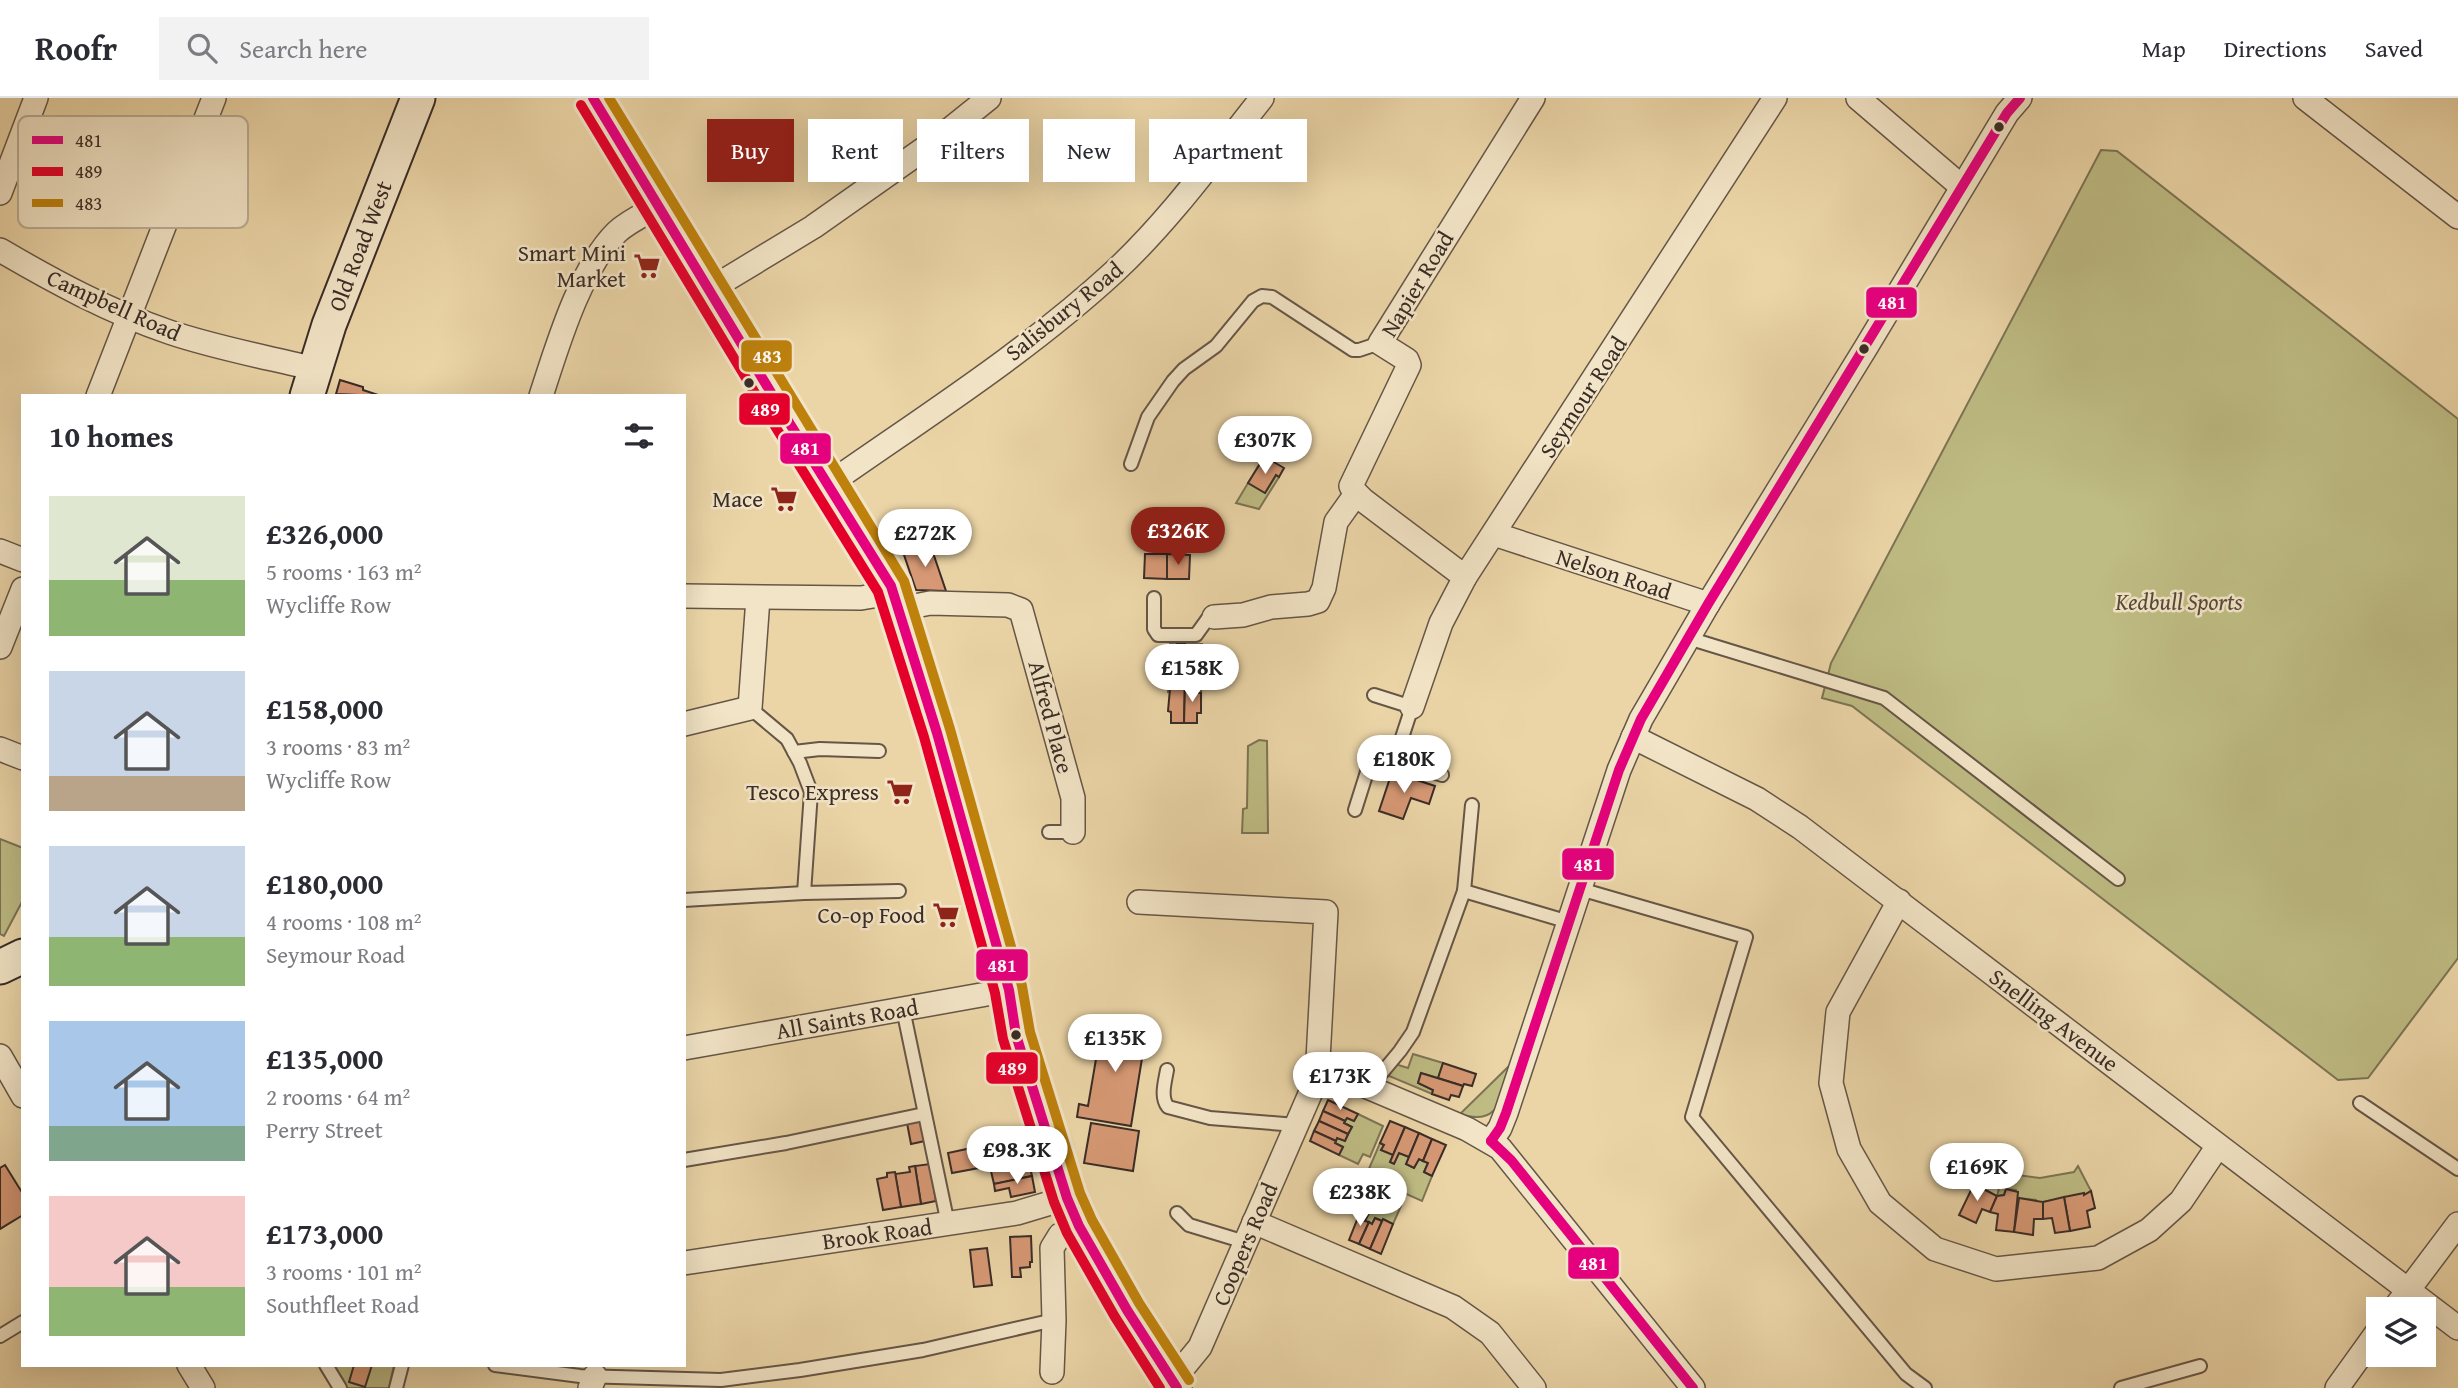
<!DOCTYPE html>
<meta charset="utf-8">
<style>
body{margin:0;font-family:"Gentium Book Plus",serif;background:#f2f2f3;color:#2b2b33;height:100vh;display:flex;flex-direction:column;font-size:26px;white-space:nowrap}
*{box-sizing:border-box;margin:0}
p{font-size:23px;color:#7c7c81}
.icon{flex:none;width:38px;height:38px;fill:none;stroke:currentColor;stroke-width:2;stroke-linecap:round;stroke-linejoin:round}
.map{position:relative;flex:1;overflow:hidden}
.drawer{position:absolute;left:21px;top:296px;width:665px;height:973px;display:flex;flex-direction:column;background:#fff;border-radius:0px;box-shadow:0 7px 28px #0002}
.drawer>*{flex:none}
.guide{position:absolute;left:707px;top:21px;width:665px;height:63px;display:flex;gap:14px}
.tools{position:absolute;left:2366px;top:1199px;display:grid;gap:14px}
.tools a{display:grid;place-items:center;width:70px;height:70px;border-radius:0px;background:#fff;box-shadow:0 7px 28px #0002;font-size:35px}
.price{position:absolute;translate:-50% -60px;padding:0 16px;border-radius:24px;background:#fff;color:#222;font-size:23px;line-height:46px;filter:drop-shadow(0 2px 4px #0008)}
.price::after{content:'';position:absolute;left:50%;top:42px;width:21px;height:16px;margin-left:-10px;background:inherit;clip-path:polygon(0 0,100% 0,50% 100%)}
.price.on{background:#8f2418;color:#fff}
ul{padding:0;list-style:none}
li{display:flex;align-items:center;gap:21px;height:175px;padding:0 28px}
li span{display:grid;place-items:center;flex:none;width:196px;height:140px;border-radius:0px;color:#555}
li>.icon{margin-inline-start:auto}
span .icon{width:84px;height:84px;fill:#fffc;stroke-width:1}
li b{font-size:30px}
h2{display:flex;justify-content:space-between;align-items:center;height:84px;padding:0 28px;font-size:30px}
.pill{padding:0 24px;border-radius:0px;background:#fff;box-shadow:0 7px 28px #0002;font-size:24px;line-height:63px}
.pill.on{background:#8f2418;color:#fff}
header{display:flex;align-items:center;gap:42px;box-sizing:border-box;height:98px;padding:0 35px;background:#fff;border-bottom:2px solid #e1e1e2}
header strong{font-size:33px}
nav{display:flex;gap:38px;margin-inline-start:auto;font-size:24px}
.search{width:490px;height:63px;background:#f2f2f3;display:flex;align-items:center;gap:18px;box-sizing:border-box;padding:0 24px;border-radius:0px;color:#7c7c81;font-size:26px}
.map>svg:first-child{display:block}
.green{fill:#bebb83;stroke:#7c7455;stroke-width:2}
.building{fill:#d79975;stroke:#392c27;stroke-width:2}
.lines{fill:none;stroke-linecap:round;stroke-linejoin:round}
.service-casing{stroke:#665647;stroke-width:16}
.minor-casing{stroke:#665647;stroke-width:26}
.tertiary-casing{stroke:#665647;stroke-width:32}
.secondary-casing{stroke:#392c27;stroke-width:37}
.service{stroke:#f2e4c6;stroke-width:12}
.minor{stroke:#f2e4c6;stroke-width:23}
.tertiary{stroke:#f2e4c6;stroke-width:28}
.secondary{stroke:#f2e4c6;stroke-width:33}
.bus-1-casing{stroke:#f2e4c6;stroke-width:16}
.bus-2-casing{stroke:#f2e4c6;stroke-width:16}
.bus-3-casing{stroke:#f2e4c6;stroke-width:16}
.bus-1{stroke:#e5007d;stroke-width:10}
.bus-2{stroke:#e4002b;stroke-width:10}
.bus-3{stroke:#be810c;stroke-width:10}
.bus-dot{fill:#392c27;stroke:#f2e4c6;stroke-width:2.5}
.labels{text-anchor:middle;stroke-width:5;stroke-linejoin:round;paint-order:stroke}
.street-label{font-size:23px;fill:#392c27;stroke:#f2e4c6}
.poi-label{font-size:23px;fill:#392c27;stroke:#f2e4c6;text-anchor:end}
.park-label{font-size:23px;font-style:italic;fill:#544939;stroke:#f2e4c6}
.key{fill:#f2e4c6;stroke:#baad96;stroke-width:2}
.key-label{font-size:19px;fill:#392c27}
.line-badge{stroke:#f2e4c6;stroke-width:2.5}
.badge-label{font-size:19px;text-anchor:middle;font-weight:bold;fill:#fff}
</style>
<header>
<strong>Roofr</strong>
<div class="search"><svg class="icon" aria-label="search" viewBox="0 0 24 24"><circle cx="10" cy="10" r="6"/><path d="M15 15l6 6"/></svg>Search here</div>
<nav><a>Map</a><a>Directions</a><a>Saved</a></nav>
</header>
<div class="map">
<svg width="2458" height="1290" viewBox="0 0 2458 1290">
<rect width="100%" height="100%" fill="#ebd5a7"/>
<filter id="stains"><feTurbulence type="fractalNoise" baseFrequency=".00286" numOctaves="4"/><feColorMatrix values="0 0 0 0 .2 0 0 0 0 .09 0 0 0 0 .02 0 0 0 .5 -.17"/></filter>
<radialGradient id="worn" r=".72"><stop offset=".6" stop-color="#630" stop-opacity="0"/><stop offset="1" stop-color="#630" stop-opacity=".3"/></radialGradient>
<!-- green -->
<g class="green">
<polygon points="2101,52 2117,53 2458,321 2458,860 2368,980 2338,982 1852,608 1822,600 1831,565"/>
<polygon points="1276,377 1279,379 1259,411 1236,405 1248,385 1265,395"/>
<polygon points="1170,546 1202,546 1201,595 1197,595 1197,588 1185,588 1184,580 1171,580 1171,594 1168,594"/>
<polygon points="1259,642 1267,643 1268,735 1242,735 1243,711 1247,710 1248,648"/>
<polygon points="0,741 23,750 23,802 4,838 0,836"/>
<polygon points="1413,956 1443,965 1438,980 1421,975 1418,985 1433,992 1432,996 1389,978 1392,965 1408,970"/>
<path d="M 1508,969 L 1512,971 C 1501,1000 1499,1029 1460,1016 Z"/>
<polygon points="1358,1016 1383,1028 1370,1059 1363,1056 1358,1066 1339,1057 1343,1049 1335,1045 1337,1040 1345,1043 1352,1029 1344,1025 1347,1020 1354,1023"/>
<polygon points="1380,1045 1384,1047 1381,1052 1393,1057 1390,1064 1394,1065 1399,1055 1409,1059 1406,1066 1414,1070 1419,1061 1428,1065 1424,1074 1432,1078 1422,1103 1370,1080 1368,1073"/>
<polygon points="2078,1068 2091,1093 2084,1097 2036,1105 2036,1102 2017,1100 2016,1092 2006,1091 2004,1097 1997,1098 2003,1075 2040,1080 2074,1074"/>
<polygon points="1373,1085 1405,1099 1393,1126 1375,1120 1372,1126 1365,1123 1368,1115 1362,1112"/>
<polygon points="332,1267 394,1267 389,1290 346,1290"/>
</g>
<!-- building -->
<g class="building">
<polygon points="340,282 363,289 363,292 381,298 336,296"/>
<polygon points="1272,363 1284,370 1279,379 1276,377 1265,395 1248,385 1261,364 1269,369"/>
<polygon points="929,443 946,493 916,492 904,457"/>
<polygon points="1145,456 1167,456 1167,481 1144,480"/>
<polygon points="1167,456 1190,457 1189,481 1167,481"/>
<rect x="1177" y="546" width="8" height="17"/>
<polygon points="1171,580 1185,580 1184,625 1171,625 1171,614 1168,613"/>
<polygon points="1185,588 1198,588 1197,595 1201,595 1201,615 1197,615 1197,625 1184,625"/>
<polygon points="1392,674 1435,688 1429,706 1411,700 1403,721 1379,713"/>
<polygon points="1113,919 1137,923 1135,940 1145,942 1131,1028 1077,1019 1079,1006 1088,1008 1102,926 1112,928"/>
<polygon points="1443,965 1476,976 1472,988 1464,986 1463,988 1438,980"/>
<polygon points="1421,975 1463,988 1459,999 1451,997 1449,1002 1432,996 1433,992 1418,985"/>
<polygon points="1328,1002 1358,1016 1354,1023 1347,1020 1345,1023 1323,1013"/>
<polygon points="1323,1013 1345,1023 1344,1025 1352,1029 1348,1036 1319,1023"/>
<polygon points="920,1022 925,1043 911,1046 907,1025"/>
<polygon points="1319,1023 1348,1036 1345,1043 1337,1040 1336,1043 1314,1033"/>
<polygon points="1390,1023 1405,1029 1393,1057 1381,1052 1384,1047 1380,1045"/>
<polygon points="1091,1025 1139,1033 1133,1073 1084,1065"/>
<polygon points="1405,1029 1419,1035 1409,1059 1399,1055 1394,1066 1390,1064"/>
<polygon points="1314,1033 1336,1043 1335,1045 1343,1049 1339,1057 1310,1043"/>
<polygon points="1419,1035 1432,1041 1423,1063 1419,1061 1414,1070 1406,1066"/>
<polygon points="1022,1039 1028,1061 952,1075 948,1055"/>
<polygon points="1432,1041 1446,1047 1432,1078 1424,1074 1428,1065 1423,1063"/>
<polygon points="1028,1061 1032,1078 994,1086 990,1069"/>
<polygon points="930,1066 936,1103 921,1106 915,1068"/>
<polygon points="5,1067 23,1096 23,1117 0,1131 0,1070"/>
<polygon points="915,1068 921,1106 901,1109 895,1076 910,1074 909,1069"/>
<polygon points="895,1074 901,1109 883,1112 877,1081 887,1079 887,1075"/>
<polygon points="1032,1078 1035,1094 1011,1099 1009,1090 995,1093 994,1086"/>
<polygon points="1974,1086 1997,1098 1990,1114 1982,1111 1976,1125 1959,1117"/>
<polygon points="2006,1091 2018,1094 2014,1134 1996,1132 1998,1116 1990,1114 1997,1098 2004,1097"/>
<polygon points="2091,1093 2095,1110 2087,1113 2090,1129 2070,1133 2064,1099 2084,1095 2084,1097"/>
<polygon points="2064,1099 2070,1133 2055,1135 2052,1120 2043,1121 2043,1104"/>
<polygon points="2019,1100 2043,1104 2043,1121 2034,1121 2033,1137 2014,1134"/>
<polygon points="1361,1112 1369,1115 1365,1123 1369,1124 1359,1146 1349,1142"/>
<polygon points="1375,1120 1382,1123 1370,1151 1359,1146 1369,1124 1372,1126"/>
<polygon points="1383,1121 1393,1126 1381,1156 1370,1151"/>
<polygon points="1031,1138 1032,1164 1030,1164 1030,1169 1020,1170 1021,1179 1012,1179 1010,1139"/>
<polygon points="987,1150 992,1187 974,1189 970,1152"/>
<polygon points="354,1267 372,1267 365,1289 349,1284"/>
</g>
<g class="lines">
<!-- service casing -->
<g class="service-casing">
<g id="service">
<polyline points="1131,366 1148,319 1173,283 1184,271 1216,248 1253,203 1262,198 1272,199 1353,252 1359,252 1380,245"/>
<polyline points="1154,500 1154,531 1158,537 1196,537 1209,519 1214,519"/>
<polyline points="1688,540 1884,600 2118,781"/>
<polyline points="750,610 787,641 800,665 811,694 804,795 899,793"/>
<polyline points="794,654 820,651 879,653"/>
<polyline points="1395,661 1442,677"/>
<polyline points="1355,712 1372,658 1378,656 1395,661 1412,609 1374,597"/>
<polyline points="1049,734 1073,734"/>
<polyline points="1580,791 1746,839 1692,1019 1906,1276 1925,1290"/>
<polyline points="1464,793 1472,707"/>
<polyline points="684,802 804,795"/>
<polyline points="903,911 948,1126"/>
<path d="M 1167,972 C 1165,984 1160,999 1168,1009 L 1210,1020 L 1296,1027"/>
<polyline points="1370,989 1400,953 1413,934 1464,793 1569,824"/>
<polyline points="2360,1005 2458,1071"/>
<polyline points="684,1062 786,1045 924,1016"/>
<polyline points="1177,1115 1189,1127 1245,1144"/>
<polyline points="0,1238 23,1224"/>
<polyline points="326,1267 340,1290"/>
<polyline points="495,1267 580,1278 721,1282 800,1272 923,1252 1054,1222"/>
<polyline points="396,1290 402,1267"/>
<polyline points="2121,1290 2200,1268"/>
</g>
</g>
<!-- minor casing -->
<g class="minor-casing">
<g id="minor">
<polyline points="1858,0 1962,89"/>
<polyline points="2305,0 2458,119"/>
<polyline points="0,95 36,0"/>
<path d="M 0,152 C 53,183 110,214 169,234 C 216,250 266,259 315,271"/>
<polyline points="709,192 813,129 938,41 989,0"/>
<polyline points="98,298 214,0"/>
<path d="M 541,298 C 557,249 580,170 617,134 C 629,123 645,116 659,108"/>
<path d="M 829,386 C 926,318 1027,254 1114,174 C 1170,122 1215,59 1262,0"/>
<polyline points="1494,436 1708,506"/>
<polyline points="0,453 23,462"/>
<polyline points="1465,479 1363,402 1354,393 1351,388 1409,267 1407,262 1380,245 1533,0"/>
<polyline points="684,498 861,500 873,498 891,488"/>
<polyline points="900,511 930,505 1008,507 1021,512 1073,700 1073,734"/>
<polyline points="1214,519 1243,517 1271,509 1308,506 1318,503 1324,490 1336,424 1356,396"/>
<polyline points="0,549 23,491"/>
<polyline points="1412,609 1441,525 1465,479 1775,0"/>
<polyline points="684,626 750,610 758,500"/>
<polyline points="1633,639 1757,701 1800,729 2458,1230"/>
<polyline points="0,651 23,660"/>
<polyline points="1899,803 1838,914 1831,985 1849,1051 1880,1105 1935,1151 1996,1171 2098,1160 2149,1132 2181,1103 2218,1048"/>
<polyline points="1139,804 1326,814 1317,980 1200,1249 1182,1271 1169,1276"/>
<polyline points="684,950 1009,892"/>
<polyline points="0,958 23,998"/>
<polyline points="1317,980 1332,975 1344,979 1467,1031 1500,1050 1693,1290"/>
<polyline points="1491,1043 1500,1030 1506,1015 1619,672 1641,621 1708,506 1865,251 2007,15 2020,0"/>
<polyline points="1254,1124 1453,1209 1490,1235 1534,1290"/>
<polyline points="684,1165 1017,1115 1067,1100"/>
<polyline points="2394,1211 2458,1126"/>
<polyline points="189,1267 203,1290"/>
<polyline points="1052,1274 1054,1222 1052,1150 1060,1137 1079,1128"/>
<polyline points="590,1290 595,1278"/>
<polyline points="2337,1290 2378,1233"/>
</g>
</g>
<!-- tertiary casing -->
<g class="tertiary-casing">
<polyline id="tertiary" points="593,0 790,326 891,488 937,635 1009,892 1016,937 1067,1100 1079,1128 1127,1212 1177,1290"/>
</g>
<!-- secondary casing -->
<g class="secondary-casing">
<g id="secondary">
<polyline points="307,298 329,227 418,0"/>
<polyline points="0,869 23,858"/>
</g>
</g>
<!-- service -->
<use href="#service" class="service"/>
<!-- minor -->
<use href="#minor" class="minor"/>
<!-- tertiary -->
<use href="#tertiary" class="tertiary"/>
<!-- secondary -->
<use href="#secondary" class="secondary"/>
<!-- bus-1 casing -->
<g class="bus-1-casing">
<g id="bus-1">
<polyline points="593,0 790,326 891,488 937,635 1009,892 1016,937 1067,1100 1079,1128 1127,1212 1177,1290"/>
<polyline points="1491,1043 1500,1030 1506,1015 1619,672 1641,621 1708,506 2007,15 2020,0"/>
<polyline points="1491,1043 1511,1062 1693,1290"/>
</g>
</g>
<!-- bus-2 casing -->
<g class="bus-2-casing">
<polyline id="bus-2" points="581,7 778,333 878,494 924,639 995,895 1003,941 1054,1104 1067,1135 1115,1219 1160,1290"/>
</g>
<!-- bus-3 casing -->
<g class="bus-3-casing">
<polyline id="bus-3" points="609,0 904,483 950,631 1022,888 1030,934 1080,1095 1092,1122 1139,1205 1189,1282"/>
</g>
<!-- bus-1 -->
<use href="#bus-1" class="bus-1"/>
<!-- bus-2 -->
<use href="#bus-2" class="bus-2"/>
<!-- bus-3 -->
<use href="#bus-3" class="bus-3"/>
</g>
<!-- icons -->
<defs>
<g id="supermarket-bare" transform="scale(2.1)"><path d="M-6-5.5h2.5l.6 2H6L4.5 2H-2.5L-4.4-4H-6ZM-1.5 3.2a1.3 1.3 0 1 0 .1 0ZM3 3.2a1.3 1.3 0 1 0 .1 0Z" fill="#8f2418" stroke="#f2e4c6" stroke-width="2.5" paint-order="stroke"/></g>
</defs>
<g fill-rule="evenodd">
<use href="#supermarket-bare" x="647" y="168"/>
<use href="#supermarket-bare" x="784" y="401"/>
<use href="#supermarket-bare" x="900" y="694"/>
<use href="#supermarket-bare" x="946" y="817"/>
</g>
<!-- markers -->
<g class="bus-dot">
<circle cx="1999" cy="29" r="6"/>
<circle cx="1864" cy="251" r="6"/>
<circle cx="749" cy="285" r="6"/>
<circle cx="1016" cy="937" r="6"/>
</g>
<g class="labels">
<!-- street labels -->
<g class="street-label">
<text transform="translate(360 148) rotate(-69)" y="8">Old Road West</text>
<text transform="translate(1417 186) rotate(-59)" y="8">Napier Road</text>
<text transform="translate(114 207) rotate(24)" y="8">Campbell Road</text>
<text transform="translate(1064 213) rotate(-39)" y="8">Salisbury Road</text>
<text transform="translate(1583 299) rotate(-57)" y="8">Seymour Road</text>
<text transform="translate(1614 476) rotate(18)" y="8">Nelson Road</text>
<text transform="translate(1051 619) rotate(75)" y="8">Alfred Place</text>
<text transform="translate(847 921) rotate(-10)" y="8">All Saints Road</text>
<text transform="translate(2054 922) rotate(37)" y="8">Snelling Avenue</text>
<text transform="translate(877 1136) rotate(-8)" y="8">Brook Road</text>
<text transform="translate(1245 1146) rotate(-67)" y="8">Coopers Road</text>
</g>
<!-- poi labels -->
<g class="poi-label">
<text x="626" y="163">Smart Mini<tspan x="626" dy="26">Market</tspan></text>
<text x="763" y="409">Mace</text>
<text x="879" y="702">Tesco Express</text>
<text x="925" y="825">Co-op Food</text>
</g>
<!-- park labels -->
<g class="park-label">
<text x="2179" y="512">Kedbull Sports</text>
</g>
</g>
<!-- legend -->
<rect x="18" y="18" width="230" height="112" rx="10" class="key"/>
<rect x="32" y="38" width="31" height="8" fill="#e5007d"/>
<rect x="32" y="69" width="31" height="9" fill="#e4002b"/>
<rect x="32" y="101" width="31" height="8" fill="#be810c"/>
<g class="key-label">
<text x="75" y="49">481</text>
<text x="75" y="80">489</text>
<text x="75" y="112">483</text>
</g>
<g class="line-badge">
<rect x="1865" y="188" width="53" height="33" rx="7" fill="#e5007d"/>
<rect x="740" y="241" width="53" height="34" rx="7" fill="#be810c"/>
<rect x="738" y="294" width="53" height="34" rx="7" fill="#e4002b"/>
<rect x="779" y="334" width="53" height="33" rx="7" fill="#e5007d"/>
<rect x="1561" y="749" width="54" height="34" rx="7" fill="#e5007d"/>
<rect x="975" y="850" width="54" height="34" rx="7" fill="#e5007d"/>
<rect x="985" y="953" width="54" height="34" rx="7" fill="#e4002b"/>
<rect x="1567" y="1148" width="53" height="34" rx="7" fill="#e5007d"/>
</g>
<g class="badge-label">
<text x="1892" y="211">481</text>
<text x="767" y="265">483</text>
<text x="765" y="318">489</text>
<text x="805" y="357">481</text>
<text x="1588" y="773">481</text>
<text x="1002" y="874">481</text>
<text x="1012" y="977">489</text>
<text x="1593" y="1172">481</text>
</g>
<rect width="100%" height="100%" filter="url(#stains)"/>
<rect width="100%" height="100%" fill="url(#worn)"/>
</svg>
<div class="tools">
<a><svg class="icon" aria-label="layers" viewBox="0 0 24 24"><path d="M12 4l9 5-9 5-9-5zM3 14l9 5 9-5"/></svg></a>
</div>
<b class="price" style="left:1265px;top:378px">£307K</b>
<b class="price on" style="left:1178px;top:469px">£326K</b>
<b class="price" style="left:925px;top:471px">£272K</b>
<b class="price" style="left:1192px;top:606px">£158K</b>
<b class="price" style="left:1404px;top:697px">£180K</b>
<b class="price" style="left:1115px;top:976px">£135K</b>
<b class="price" style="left:1340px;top:1014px">£173K</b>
<b class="price" style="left:1017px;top:1088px">£98.3K</b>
<b class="price" style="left:1977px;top:1105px">£169K</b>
<b class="price" style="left:1360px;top:1130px">£238K</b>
<div class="guide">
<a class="pill on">Buy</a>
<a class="pill">Rent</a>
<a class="pill">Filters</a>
<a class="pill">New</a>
<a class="pill">Apartment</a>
</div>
<section class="drawer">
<h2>10 homes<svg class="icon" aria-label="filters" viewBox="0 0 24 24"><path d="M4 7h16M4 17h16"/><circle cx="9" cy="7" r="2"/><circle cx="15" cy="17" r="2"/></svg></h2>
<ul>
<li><span style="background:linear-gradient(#dfe7d0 60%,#8fb573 0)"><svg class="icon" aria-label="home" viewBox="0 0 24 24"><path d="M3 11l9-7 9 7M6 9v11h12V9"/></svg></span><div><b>£326,000</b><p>5 rooms · 163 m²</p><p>Wycliffe Row</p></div></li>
<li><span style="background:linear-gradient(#c9d6e8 75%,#b9a48a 0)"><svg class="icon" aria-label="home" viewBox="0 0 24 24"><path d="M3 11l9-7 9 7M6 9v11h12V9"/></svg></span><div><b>£158,000</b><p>3 rooms · 83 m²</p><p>Wycliffe Row</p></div></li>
<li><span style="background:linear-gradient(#c9d6e8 65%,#8fb573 0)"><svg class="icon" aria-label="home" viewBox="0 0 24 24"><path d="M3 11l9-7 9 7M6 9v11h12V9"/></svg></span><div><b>£180,000</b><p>4 rooms · 108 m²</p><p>Seymour Road</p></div></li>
<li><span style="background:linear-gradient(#a9c7e8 75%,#7fa58c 0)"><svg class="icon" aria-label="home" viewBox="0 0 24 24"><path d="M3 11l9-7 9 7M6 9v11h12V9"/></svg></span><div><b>£135,000</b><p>2 rooms · 64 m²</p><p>Perry Street</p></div></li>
<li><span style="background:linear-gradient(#f6c9c9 65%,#8fb573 0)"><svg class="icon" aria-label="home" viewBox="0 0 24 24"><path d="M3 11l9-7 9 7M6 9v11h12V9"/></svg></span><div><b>£173,000</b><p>3 rooms · 101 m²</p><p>Southfleet Road</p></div></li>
</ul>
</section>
</div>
